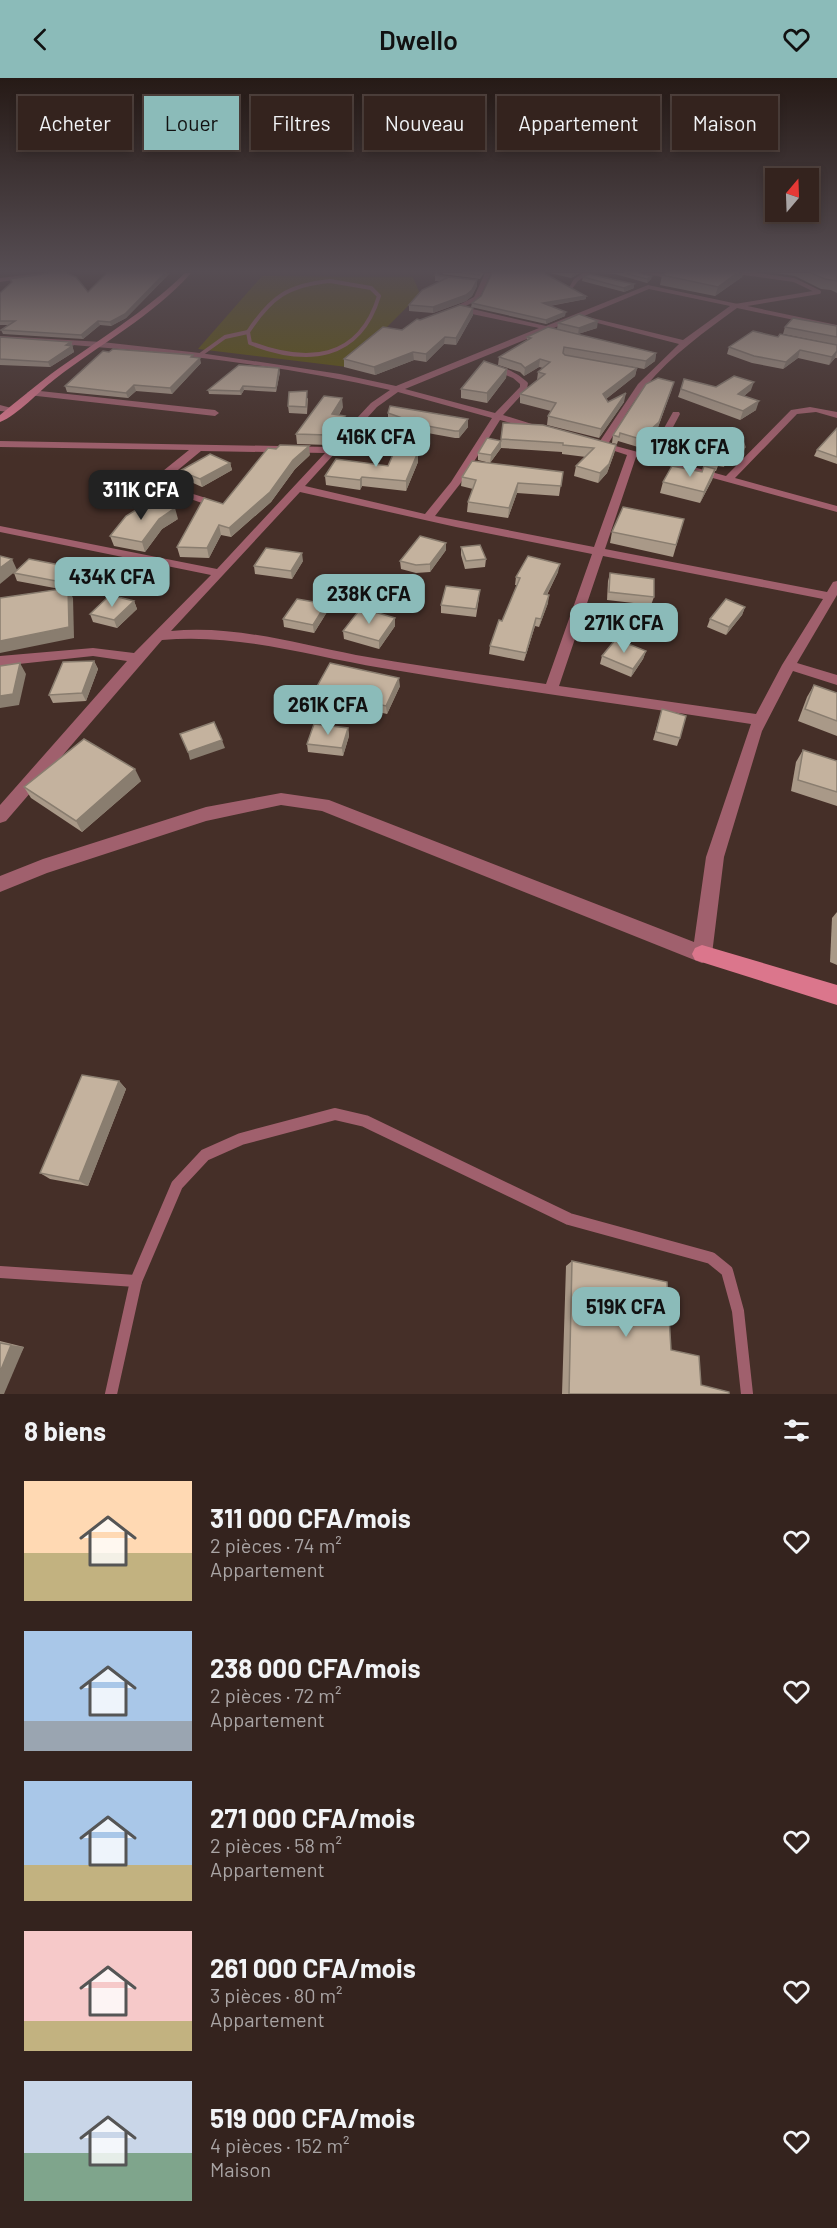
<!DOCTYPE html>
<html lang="fr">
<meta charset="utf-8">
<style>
body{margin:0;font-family:Barlow,sans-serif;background:#3f2f2b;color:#f1f3f6;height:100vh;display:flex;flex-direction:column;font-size:22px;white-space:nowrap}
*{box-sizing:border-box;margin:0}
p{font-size:20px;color:#a9a4a4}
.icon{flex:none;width:33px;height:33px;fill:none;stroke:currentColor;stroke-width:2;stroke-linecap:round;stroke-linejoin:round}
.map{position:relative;height:1316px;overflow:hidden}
.drawer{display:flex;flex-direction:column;background:#34231e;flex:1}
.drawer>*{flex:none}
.top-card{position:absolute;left:18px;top:18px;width:801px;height:54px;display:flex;gap:12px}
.needle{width:39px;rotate:19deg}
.controls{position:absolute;left:765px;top:90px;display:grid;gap:12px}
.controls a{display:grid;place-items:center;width:54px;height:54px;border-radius:0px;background:#34231e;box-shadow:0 3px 9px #0003,0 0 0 2px #4e403c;font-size:30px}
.price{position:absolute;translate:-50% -51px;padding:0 14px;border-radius:12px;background:#8bbbb9;color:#111;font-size:20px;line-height:39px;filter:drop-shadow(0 2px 3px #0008)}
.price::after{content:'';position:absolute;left:50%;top:36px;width:18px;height:14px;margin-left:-9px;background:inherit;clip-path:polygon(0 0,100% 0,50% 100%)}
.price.on{background:#222;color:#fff}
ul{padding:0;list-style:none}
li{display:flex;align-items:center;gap:18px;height:150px;padding:0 24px}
li span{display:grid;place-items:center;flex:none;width:168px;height:120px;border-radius:0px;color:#555}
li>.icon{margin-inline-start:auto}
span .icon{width:72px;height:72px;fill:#fffc;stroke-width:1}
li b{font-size:26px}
h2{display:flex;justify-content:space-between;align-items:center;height:72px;padding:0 24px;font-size:26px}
.tag{padding:0 21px;border-radius:0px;background:#34231e;box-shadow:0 3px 9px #0003,0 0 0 2px #4e403c;font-size:21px;line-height:54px}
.tag.on{background:#8bbbb9;color:#111}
header{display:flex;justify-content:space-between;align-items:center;height:78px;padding:0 24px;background:#8bbbb9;color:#111;font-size:27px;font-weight:600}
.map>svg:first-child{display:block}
.green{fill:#5e5500}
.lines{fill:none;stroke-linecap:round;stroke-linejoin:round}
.lane-far1{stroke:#a0606d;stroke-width:4}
.lane{stroke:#a0606d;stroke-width:12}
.street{fill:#a0606d;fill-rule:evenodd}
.secondary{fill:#db768c;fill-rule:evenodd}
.wall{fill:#a99988}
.shaded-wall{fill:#897d6f}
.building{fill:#c4b29e;stroke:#897d6f;stroke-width:1.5}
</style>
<header><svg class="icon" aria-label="back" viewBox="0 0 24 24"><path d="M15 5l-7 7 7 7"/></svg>Dwello<svg class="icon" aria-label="heart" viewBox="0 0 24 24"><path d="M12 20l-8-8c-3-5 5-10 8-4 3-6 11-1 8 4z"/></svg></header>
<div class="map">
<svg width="837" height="1316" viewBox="0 0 837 1316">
<rect width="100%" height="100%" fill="#452f28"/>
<!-- green -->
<polygon class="green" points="262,198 413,199 420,216 347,289 198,271"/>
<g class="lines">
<!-- lane-far1 -->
<g class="lane-far1">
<path d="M 330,203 L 371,210 L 379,218 C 359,283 307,287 250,265 L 248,254 C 271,219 288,207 330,203 Z"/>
<polyline points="735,228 819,214 794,202 744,195"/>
<polyline points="200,277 225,259 248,254"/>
</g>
<!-- lane -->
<g class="lane">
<polyline points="0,1194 136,1203"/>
<polyline points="111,1316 136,1203 177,1107 205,1077 241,1061 335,1036 365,1043 569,1141 711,1180 727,1193 738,1233 747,1316"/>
</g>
<!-- street -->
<g class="street">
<polygon points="42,195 58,195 0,204 0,200"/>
<path d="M 485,195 L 491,195 L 479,221 L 464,229 L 546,248 L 648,207 L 837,247 L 837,251 L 737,230 C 704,254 672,277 646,308 C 631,325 620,347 608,366 L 649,377 L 673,334 L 679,334 L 680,336 L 657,379 L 726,398 L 791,332 L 810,329 L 837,334 L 837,340 L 816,334 L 797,336 L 735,400 L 837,428 L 837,434 L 636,379 L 605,471 L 827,514 L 833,504 L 837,503 L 837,517 L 797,585 L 837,597 L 837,607 L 793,593 L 762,653 L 724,779 L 712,876 L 709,882 L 702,885 L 322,733 L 281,727 L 206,743 L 47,795 L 0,814 L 0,798 L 43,781 L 206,729 L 281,715 L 329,722 L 694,864 L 706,779 L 751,646 C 628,627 505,611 382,590 C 309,578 238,555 162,562 L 6,743 L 0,745 L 0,727 L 127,583 L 93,578 L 0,588 L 0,578 L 93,570 L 134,575 L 211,497 L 0,454 L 0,448 L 217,491 L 325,375 L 201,373 L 161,406 L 206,420 L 207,422 L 202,425 L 150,407 L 153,401 L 189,372 L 0,369 L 0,363 L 330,369 L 371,325 L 390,312 C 262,283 131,270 0,262 L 0,258 L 102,264 L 200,275 L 340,296 L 396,308 L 539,250 L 453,232 L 453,230 L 474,219 ZM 649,211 L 730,228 L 683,262 L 584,238 ZM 578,240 L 679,266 L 638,306 L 600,363 L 595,362 L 590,365 L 627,377 L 594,469 L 435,438 L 460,406 L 500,342 L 546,355 L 551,352 L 503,337 L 527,311 L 528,305 C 520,296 494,282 483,288 L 513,300 L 520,306 L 520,309 L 495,335 L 405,311 ZM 398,314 L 492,340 L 451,404 L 425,436 L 305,408 L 377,329 ZM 300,414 L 456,449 L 592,476 L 546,606 C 483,597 419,588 356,577 C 295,565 234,547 171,553 ZM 603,478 L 823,521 L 782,587 L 756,636 L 559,608 Z"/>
<polygon points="583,195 590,195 578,203 572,211 568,211 574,201"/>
<polygon points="644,195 657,195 668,198 665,200"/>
<polygon points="31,312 215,332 219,335 215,338 28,317 27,315"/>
<polygon points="0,327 15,331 11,334 0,333"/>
</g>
<!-- secondary -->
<g class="secondary">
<path d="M 185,195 L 191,195 C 153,238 100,266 55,301 C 39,313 18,337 0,344 L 0,337 C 17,323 34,309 51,296 C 97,263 145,234 185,195 Z"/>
<polygon points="702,867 837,907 837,927 695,882 692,876 695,870"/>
</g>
</g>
<!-- wall -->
<g class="wall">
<polygon points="107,195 170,195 126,240 111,248 100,247 83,261 3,256 1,252 9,247 0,247 0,215 11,205 10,201 88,214"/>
<polygon points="443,195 484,195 480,201 443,196"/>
<polygon points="550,195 582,195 580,195 571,200"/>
<polygon points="602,195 638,195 652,198 651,201 647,205 615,196"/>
<polygon points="667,195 743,195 742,199 715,218 660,207 662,197"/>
<polygon points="775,195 837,195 837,215 831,212 821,211 795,198"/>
<polygon points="435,197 477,202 477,208 472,218 466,223 433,235 409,233 409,227 440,203 435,203"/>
<polygon points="583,199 634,210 624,214 582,203"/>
<polygon points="481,218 586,218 586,221 550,228 565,238 546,246 471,229 472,225"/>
<polygon points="473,237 456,267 444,266 426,284 414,282 375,297 344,289 344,281 420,242"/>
<polygon points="558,245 597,250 578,256 557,251"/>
<polygon points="837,248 837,267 783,256 785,249"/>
<polygon points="0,259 71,264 74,274 50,289 0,287"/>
<polygon points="527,259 656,275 655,283 644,291 612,285 637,290 635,298 606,321 608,324 624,324 599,360 547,347 548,338 551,333 520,325 520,316 537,302 538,294 543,290 539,289 524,298 520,294 498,287 499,279 527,263"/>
<polygon points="778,259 837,267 837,280 835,280 829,287 798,280 783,291 752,285 727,276 729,269"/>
<polygon points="194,280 201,285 172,316 136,313 128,320 67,314 65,308"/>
<polygon points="507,291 506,300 487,325 461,320 461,311"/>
<polygon points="280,294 276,314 244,312 241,317 209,316 208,312"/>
<polygon points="684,301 716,309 751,312 744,318 756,332 740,342 678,319"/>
<polygon points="672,311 657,352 638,369 618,363 617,366 612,365 613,357"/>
<polygon points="308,320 307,336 289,335 288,328"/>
<polygon points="343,329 339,337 346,347 329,367 297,366 296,356"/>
<polygon points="388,335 468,349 459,360 455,360 422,354 388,342"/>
<polygon points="503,345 616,367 614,376 607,395 598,405 574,398 576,388 586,379 562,376 562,374 501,370 490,385 478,382 478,375 501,363"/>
<polygon points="837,350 837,386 814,378 817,372"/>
<polygon points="714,357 745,369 743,377 728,376 724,389 718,388 716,393 715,393 712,402 700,425 660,415 663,404 702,394"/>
<polygon points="310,377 295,391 271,424 231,459 221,457 209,480 180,479 177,469 223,426"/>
<polygon points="418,384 406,413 362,408 360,412 326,407 325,398"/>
<polygon points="230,385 232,392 202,409 182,400 180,393"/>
<polygon points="563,394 559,418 517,415 508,440 467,434 468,424 473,411 461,408 462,399"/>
<polygon points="178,441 162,451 145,474 114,468 110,458"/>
<polygon points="684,441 673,479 610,465 612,454"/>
<polygon points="461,469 486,481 485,489 465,491 461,477"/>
<polygon points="446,472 430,494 416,495 401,491 400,483"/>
<polygon points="303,483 292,501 255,496 254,488"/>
<polygon points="70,489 74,497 60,511 17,503 14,495"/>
<polygon points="558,494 547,517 548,525 539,549 535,548 524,583 489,576 490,568 502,543 517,507 515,507 516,499"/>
<polygon points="610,495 654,519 651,527 607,522 608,503"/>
<polygon points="479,520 476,539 441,535 441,527"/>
<polygon points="134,523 137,531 117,550 93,544 90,536"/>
<polygon points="326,526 327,534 314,555 284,549 283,541"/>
<polygon points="745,529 742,537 726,557 707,549 710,541"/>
<polygon points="395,540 395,548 379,571 344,561 343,553"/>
<polygon points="646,573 643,581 631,599 600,586 602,578"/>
<polygon points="94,583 98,591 86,623 53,625 49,617"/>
<polygon points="814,607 837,615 837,658 798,643 807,619"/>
<polygon points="400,608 387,636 316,620 315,612"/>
<polygon points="662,631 680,660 677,668 653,662"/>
<polygon points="348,650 349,658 343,678 308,674 307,666"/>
<polygon points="803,672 837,683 837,728 791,713 796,684"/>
<polygon points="141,703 82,754 31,720 24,709"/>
<polygon points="837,834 837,887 830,884 832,840"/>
<polygon points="119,1003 126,1011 88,1108 50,1101 40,1095"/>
<polygon points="572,1183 671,1272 701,1307 729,1316 562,1316 566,1188"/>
<polygon points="0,1263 24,1269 0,1316"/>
</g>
<!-- shaded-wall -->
<g class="shaded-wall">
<polygon points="165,195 170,195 126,240 111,248 110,244"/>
<polygon points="575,195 582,195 580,195 571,200 572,197"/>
<polygon points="737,195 743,195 742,199 715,218 718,209"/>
<polygon points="652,198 651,201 647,205 647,201"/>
<polygon points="477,202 477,208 472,218 466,223 433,235 433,229"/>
<polygon points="634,206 634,210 624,214 624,210"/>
<polygon points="586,218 586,221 542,229 543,225"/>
<polygon points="473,230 473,237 456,267 456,260"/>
<polygon points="566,234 565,238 546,246 546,242"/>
<polygon points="98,243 100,247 83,261 81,257"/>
<polygon points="598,243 597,250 578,256 579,250"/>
<polygon points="445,259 444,266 426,284 426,276"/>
<polygon points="71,264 74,274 50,289 48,284"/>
<polygon points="800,272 798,280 783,291 786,284"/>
<polygon points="837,273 835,280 829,287 832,279"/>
<polygon points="413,274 414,282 375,297 374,289"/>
<polygon points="656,275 655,283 644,291 646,283"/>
<polygon points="200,280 201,285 172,316 170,310"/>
<polygon points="540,281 539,289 524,298 525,290"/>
<polygon points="279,290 280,294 276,314 276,310"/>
<polygon points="637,290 635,298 601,325 603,316"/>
<polygon points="507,291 506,300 487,325 487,315"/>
<polygon points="674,304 657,352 638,369 640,361"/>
<polygon points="754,304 751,312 736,325 738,316"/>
<polygon points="134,307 136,313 128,320 126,315"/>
<polygon points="243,308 244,312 241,317 240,313"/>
<polygon points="626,315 624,324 599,360 601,351"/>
<polygon points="342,320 343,329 333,346 332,336"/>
<polygon points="759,323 756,332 740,342 743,333"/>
<polygon points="345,338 346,347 329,367 328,357"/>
<polygon points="468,341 468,349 459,360 459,353"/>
<polygon points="501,363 501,370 490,385 491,377"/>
<polygon points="616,367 614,376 607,395 598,405 600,395"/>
<polygon points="309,368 310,377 295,391 271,424 231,459 229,450 293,382"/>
<polygon points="418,374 418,384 406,413 406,403"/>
<polygon points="230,385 232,392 202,409 200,401"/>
<polygon points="715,391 712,402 700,425 704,414"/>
<polygon points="362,399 362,408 360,412 360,402"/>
<polygon points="518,405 517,415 508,440 509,430"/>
<polygon points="175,430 178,441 162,451 145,474 142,464 159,441"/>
<polygon points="219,447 221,457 209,480 207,470"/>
<polygon points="446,465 446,472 430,494 430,486"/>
<polygon points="302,475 303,483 292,501 291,493"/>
<polygon points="12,481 17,492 0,506 0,490"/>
<polygon points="560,486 558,494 543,524 544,516"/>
<polygon points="70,489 74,497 60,511 56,503"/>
<polygon points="68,510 73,520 74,560 0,575 0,563"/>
<polygon points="549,517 548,525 539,549 541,541"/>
<polygon points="134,523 137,531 117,550 114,542"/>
<polygon points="326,526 327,534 314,555 313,547"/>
<polygon points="745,529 742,537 726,557 729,549"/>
<polygon points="395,540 395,548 379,571 379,563"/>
<polygon points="536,540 535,548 524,583 526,575"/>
<polygon points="646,573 643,581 631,599 633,591"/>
<polygon points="94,583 98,591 86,623 82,615"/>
<polygon points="20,585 26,596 19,627 0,630 0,618"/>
<polygon points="399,600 400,608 387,636 386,628"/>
<polygon points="348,650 349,658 343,678 342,670"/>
<polygon points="222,662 225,670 190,682 188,674"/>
<polygon points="135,691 141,703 82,754 76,743"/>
<polygon points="119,1003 126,1011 88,1108 79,1103"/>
<polygon points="11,1267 24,1269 4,1316 0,1316 0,1294"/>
</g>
<!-- building -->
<g class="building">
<polygon points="49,195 67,195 76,199 88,214 107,195 165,195 125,236 110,244 98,243 81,257 1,252 15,243 0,243 0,215 12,204 10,201"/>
<polygon points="437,195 440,198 477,202 472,212 466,217 433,229 409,227 422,212 449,199 435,197"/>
<polygon points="462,195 481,195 480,197"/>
<polygon points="492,195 544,195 586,218 543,225 566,234 546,242 472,225 481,218"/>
<polygon points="624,195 638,195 652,198 647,201"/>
<polygon points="667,195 737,195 718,209 662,197"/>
<polygon points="811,195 837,195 837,203 825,201"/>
<polygon points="589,196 634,206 624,210 583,199"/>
<polygon points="460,227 473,230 456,260 445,259 426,276 413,274 374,289 344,281 383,249 402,252 417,241 420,242"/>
<polygon points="579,236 598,243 579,250 558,245"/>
<polygon points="793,240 837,248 837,259 785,249"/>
<polygon points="548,249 656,275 646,283 564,269 563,275 565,277 637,290 603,316 608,324 626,315 601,351 548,338 556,325 520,316 545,296 538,294 550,284 540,281 525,290 521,286 499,279 531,260 527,259"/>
<polygon points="753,253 778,259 780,256 837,267 837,273 832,279 800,272 786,284 754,278 729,269"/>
<polygon points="0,259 71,264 66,267 72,268 48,284 0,281"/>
<polygon points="113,271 193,277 191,279 200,280 170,310 134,307 126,315 65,308 103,273 109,274"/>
<polygon points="484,283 507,291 487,315 461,311"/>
<polygon points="239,287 279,290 276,310 243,308 240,313 208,312"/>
<polygon points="734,298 754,304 738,316 759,323 743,333 681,311 684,301 716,309"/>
<polygon points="658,300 674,304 659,344 640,361 620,355 619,359 613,357 646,306"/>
<polygon points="307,313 306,329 288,328 289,314"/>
<polygon points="324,318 342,320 332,336 345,338 328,357 296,356"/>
<polygon points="390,328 468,341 459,353 455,353 422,347 388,335"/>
<polygon points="503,345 543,347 616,367 609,386 600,395 576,388 594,370 563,367 563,365 501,361"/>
<polygon points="837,350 837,379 817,372"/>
<polygon points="722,352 740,354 745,369 730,368 726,382 721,381 718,385 706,382 714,357"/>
<polygon points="487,360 501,363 491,377 478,375"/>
<polygon points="280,367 309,368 293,382 270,414 229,450 219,447 207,470 177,469 204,420 223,426 268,370 276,371"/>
<polygon points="395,372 418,374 406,403 362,399 360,402 325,398 336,381 388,388"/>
<polygon points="210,376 230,385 200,401 180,393"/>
<polygon points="472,383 563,394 561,408 518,405 509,430 468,424 476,402 462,399"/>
<polygon points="672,388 702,394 704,388 715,391 704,414 663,404"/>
<polygon points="152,422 175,430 159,441 142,464 110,458 126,438"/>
<polygon points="623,429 684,441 676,467 612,454"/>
<polygon points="420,458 446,465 430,486 416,487 400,483"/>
<polygon points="480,467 486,481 466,483 461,469"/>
<polygon points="266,470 302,475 291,493 254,488"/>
<polygon points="0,478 12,481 0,490"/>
<polygon points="528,478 560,486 544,516 549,517 541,541 536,540 526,575 490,568 499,542 502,543 520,500 516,499"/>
<polygon points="29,481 70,489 56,503 14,495"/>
<polygon points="610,495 654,501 654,519 609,514"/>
<polygon points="446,508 480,512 476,531 441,527"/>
<polygon points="68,510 69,549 0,563 0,520"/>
<polygon points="110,517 134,523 114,542 90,536"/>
<polygon points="297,521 326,526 313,547 283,541"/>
<polygon points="726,521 745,529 729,549 710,541"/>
<polygon points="361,530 395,540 379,563 343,553"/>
<polygon points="616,561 646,573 633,591 602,578"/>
<polygon points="94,583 82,615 49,617 63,584"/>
<polygon points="20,585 13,616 0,618 0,588"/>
<polygon points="330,585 399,600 386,628 315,612"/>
<polygon points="814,607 837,615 837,643 805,631"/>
<polygon points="662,631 686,638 680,660 656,654"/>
<polygon points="214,644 222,662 188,674 180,656"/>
<polygon points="314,646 348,650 342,670 307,666"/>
<polygon points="84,661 135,691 76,743 24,709"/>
<polygon points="803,672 837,683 837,714 798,702"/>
<polygon points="82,997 119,1003 79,1103 40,1095"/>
<polygon points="572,1183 667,1204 671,1272 699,1278 701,1307 729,1314 729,1316 569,1316"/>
<polygon points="0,1265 11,1267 0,1294"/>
</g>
<!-- sky -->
<linearGradient id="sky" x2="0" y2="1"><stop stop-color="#261a16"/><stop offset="0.51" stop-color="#564d53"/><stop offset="1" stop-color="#564d53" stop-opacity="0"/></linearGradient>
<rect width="837" height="379" fill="url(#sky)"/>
</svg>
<div class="controls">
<a><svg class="needle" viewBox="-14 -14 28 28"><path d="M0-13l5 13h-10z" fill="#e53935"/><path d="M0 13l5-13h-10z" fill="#a9a4a4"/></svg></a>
</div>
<b class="price" style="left:376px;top:390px">416K CFA</b>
<b class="price" style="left:690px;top:400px">178K CFA</b>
<b class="price on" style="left:141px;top:443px">311K CFA</b>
<b class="price" style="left:112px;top:530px">434K CFA</b>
<b class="price" style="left:369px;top:547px">238K CFA</b>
<b class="price" style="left:624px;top:576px">271K CFA</b>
<b class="price" style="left:328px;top:658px">261K CFA</b>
<b class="price" style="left:626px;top:1260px">519K CFA</b>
<div class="top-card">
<a class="tag">Acheter</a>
<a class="tag on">Louer</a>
<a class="tag">Filtres</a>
<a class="tag">Nouveau</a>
<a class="tag">Appartement</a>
<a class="tag">Maison</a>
</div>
</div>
<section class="drawer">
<h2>8 biens<svg class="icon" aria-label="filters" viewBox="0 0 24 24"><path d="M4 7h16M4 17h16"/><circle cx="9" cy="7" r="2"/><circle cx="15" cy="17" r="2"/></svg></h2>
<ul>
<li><span style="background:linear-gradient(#ffd9b3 60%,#c2b280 0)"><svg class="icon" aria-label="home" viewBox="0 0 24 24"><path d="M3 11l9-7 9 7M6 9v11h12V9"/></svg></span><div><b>311 000 CFA/mois</b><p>2 pièces · 74 m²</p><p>Appartement</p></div><svg class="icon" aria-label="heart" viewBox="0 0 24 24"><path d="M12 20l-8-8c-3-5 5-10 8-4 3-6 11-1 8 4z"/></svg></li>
<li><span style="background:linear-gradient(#a9c7e8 75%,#9aa5b1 0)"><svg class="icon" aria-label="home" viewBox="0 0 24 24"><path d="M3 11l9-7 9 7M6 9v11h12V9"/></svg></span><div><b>238 000 CFA/mois</b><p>2 pièces · 72 m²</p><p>Appartement</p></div><svg class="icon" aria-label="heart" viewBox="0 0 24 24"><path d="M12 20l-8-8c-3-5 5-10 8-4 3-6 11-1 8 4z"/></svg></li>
<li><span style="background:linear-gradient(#a9c7e8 70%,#c2b280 0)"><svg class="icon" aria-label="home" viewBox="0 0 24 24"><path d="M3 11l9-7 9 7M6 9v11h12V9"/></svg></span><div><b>271 000 CFA/mois</b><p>2 pièces · 58 m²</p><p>Appartement</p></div><svg class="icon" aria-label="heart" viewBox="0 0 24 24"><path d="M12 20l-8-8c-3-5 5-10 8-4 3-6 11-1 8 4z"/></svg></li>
<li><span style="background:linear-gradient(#f6c9c9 75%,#c2b280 0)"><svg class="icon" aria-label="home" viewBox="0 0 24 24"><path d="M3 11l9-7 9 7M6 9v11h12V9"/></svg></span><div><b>261 000 CFA/mois</b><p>3 pièces · 80 m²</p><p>Appartement</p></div><svg class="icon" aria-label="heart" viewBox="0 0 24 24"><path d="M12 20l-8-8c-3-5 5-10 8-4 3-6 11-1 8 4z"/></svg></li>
<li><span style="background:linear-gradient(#c9d6e8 60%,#7fa58c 0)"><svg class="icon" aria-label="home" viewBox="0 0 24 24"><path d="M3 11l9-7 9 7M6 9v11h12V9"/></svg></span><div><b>519 000 CFA/mois</b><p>4 pièces · 152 m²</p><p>Maison</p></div><svg class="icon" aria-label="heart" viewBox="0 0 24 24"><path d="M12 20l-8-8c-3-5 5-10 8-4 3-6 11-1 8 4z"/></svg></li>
</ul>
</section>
